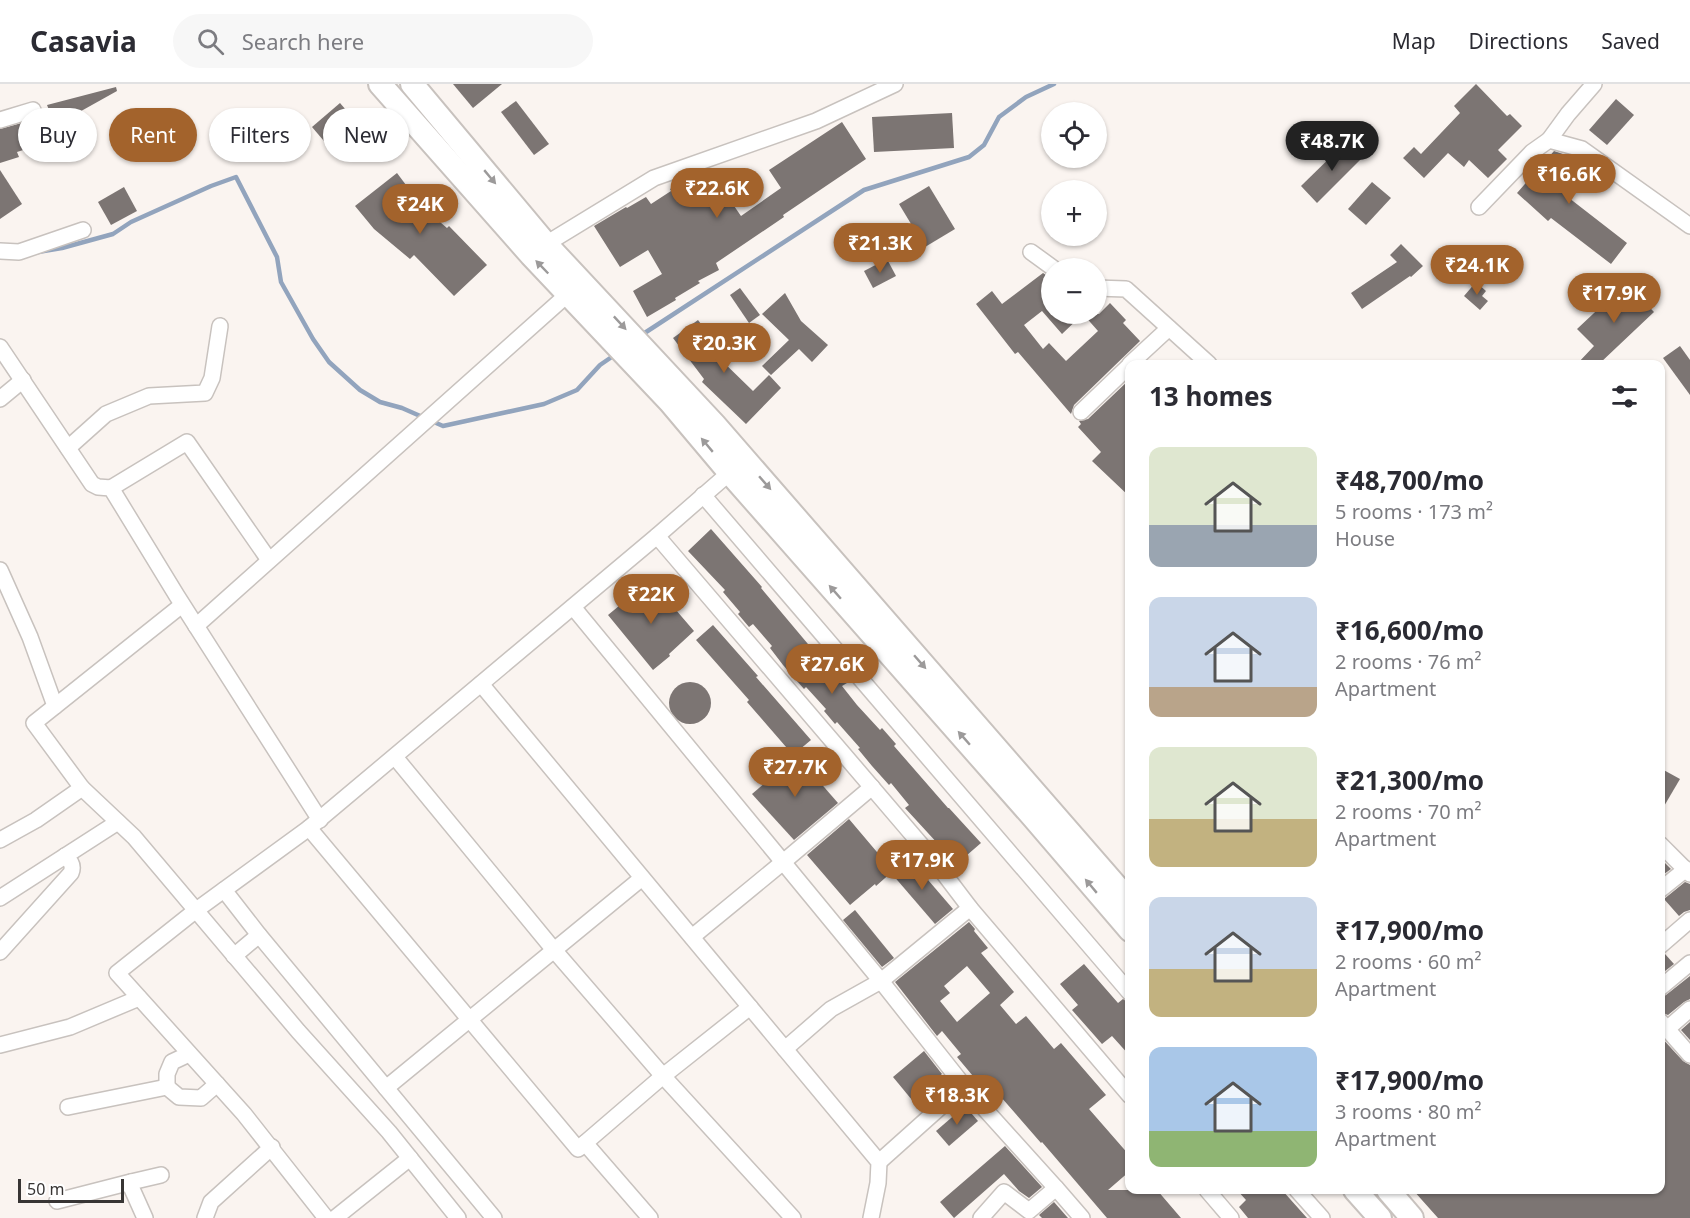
<!DOCTYPE html>
<meta charset="utf-8">
<style>
body{margin:0;font-family:"Noto Sans",sans-serif;background:#f7f7f7;color:#2b2b33;height:100vh;display:flex;flex-direction:column;font-size:22px;white-space:nowrap}
*{box-sizing:border-box;margin:0}
p{font-size:20px;color:#7c7c81}
.icon{flex:none;width:33px;height:33px;fill:none;stroke:currentColor;stroke-width:2;stroke-linecap:round;stroke-linejoin:round}
.map{position:relative;flex:1;overflow:hidden}
.panel{position:absolute;left:1125px;top:276px;width:540px;height:834px;display:flex;flex-direction:column;background:#fff;border-radius:12px;box-shadow:0 2px 4px #0004}
.panel>*{flex:none}
.top-card{position:absolute;left:18px;top:24px;width:570px;height:54px;display:flex;gap:12px}
.controls{position:absolute;left:1041px;top:18px;display:grid;gap:12px}
.controls a{display:grid;place-items:center;width:66px;height:66px;border-radius:50%;background:#fff;box-shadow:0 2px 4px #0004;font-size:30px}
.scale{position:absolute;left:18px;bottom:15px;width:106px;box-sizing:border-box;padding-left:6px;border:3px solid #383534;border-top:0;font-size:16px;line-height:21px;white-space:nowrap;color:#383534;-webkit-text-stroke:4px #fff;paint-order:stroke}
.price{position:absolute;translate:-50% -51px;padding:0 14px;border-radius:21px;background:#a3632c;color:#fff;font-size:20px;line-height:39px;filter:drop-shadow(0 2px 3px #0008)}
.price::after{content:'';position:absolute;left:50%;top:36px;width:18px;height:14px;margin-left:-9px;background:inherit;clip-path:polygon(0 0,100% 0,50% 100%)}
.price.selected{background:#222;color:#fff}
ul{padding:0;list-style:none}
li{display:flex;align-items:center;gap:18px;height:150px;padding:0 24px}
li span{display:grid;place-items:center;flex:none;width:168px;height:120px;border-radius:12px;color:#555}
li>.icon{margin-inline-start:auto}
span .icon{width:72px;height:72px;fill:#fffc;stroke-width:1}
li b{font-size:26px}
h2{display:flex;justify-content:space-between;align-items:center;height:72px;padding:0 24px;font-size:26px}
.tag{padding:0 21px;border-radius:27px;background:#fff;box-shadow:0 2px 4px #0004;font-size:21px;line-height:54px}
.tag.selected{background:#a3632c;color:#fff}
header{display:flex;align-items:center;gap:36px;box-sizing:border-box;height:84px;padding:0 30px;background:#fff;border-bottom:2px solid #e1e1e2}
header strong{font-size:28px}
nav{display:flex;gap:33px;margin-inline-start:auto;font-size:21px}
.search{width:420px;height:54px;background:#f7f7f7;display:flex;align-items:center;gap:15px;box-sizing:border-box;padding:0 21px;border-radius:33px;color:#7c7c81;font-size:22px}
.map>svg:first-child{display:block}
.lines{fill:none;stroke-linecap:round;stroke-linejoin:round}
.stream{stroke:#92a4bd;stroke-width:4.5}
.building{fill:#7c7573;fill-rule:evenodd}
.street-casing{stroke:#c8c2be;stroke-width:18}
.secondary-casing{stroke:#c8c2be;stroke-width:26}
.street{stroke:#fff;stroke-width:15}
.secondary{stroke:#fff;stroke-width:22}
.oneway{fill:#9c9a9a}
</style>
<header>
<strong>Casavia</strong>
<div class="search"><svg class="icon" aria-label="search" viewBox="0 0 24 24"><circle cx="10" cy="10" r="6"/><path d="M15 15l6 6"/></svg>Search here</div>
<nav><a>Map</a><a>Directions</a><a>Saved</a></nav>
</header>
<div class="map">
<svg width="1690" height="1134" viewBox="0 0 1690 1134">
<rect width="100%" height="100%" fill="#faf4f0"/>
<g class="lines">
<!-- stream -->
<g class="stream">
<polyline points="38,168 62,164 113,150 131,138 211,102 236,93 277,173 281,198 313,255 329,278 360,306 380,318 402,324 443,342 544,320 577,306 600,281 616,270"/>
<polyline points="640,252 864,106 969,73 984,61 999,33 1026,13 1054,0"/>
</g>
</g>
<!-- building -->
<g class="building">
<polygon points="453,0 502,0 473,24"/>
<polygon points="1476,0 1507,32 1510,30 1522,42 1498,66 1507,75 1488,94 1469,76 1464,83 1448,69 1424,94 1403,74 1414,63 1421,70 1460,29 1454,22"/>
<polygon points="116,3 117,7 74,31 75,33 51,45 52,49 38,59 39,61 17,68 19,73 0,79 0,45 36,35 40,32 42,28 49,26 47,21"/>
<polygon points="1616,15 1634,31 1607,61 1589,46"/>
<polygon points="516,17 549,60 534,71 501,28"/>
<polygon points="340,19 358,40 329,63 312,43"/>
<polygon points="952,29 954,64 874,68 872,33"/>
<polygon points="842,38 866,75 783,131 784,133 716,179 719,186 698,197 700,199 675,214 676,216 647,233 633,207 662,190 648,166 620,183 594,142 626,123 627,124 646,113 651,120 671,107 670,105 679,99 687,111 714,93 741,132 781,104 769,86"/>
<polygon points="1347,57 1363,73 1317,119 1301,102"/>
<polygon points="1554,67 1566,71 1589,92 1569,114 1627,159 1611,180 1551,134 1548,137 1517,109"/>
<polygon points="0,86 22,120 0,135"/>
<polygon points="397,89 415,113 413,115 447,144 449,142 487,181 454,212 414,171 410,175 374,145 355,122"/>
<polygon points="1372,98 1391,114 1366,141 1348,125"/>
<polygon points="929,102 955,145 925,163 899,120"/>
<polygon points="124,103 137,127 111,141 98,118"/>
<polygon points="1401,160 1423,182 1411,193 1410,192 1362,225 1351,209 1397,178 1390,171"/>
<polygon points="887,175 896,192 873,204 864,187"/>
<path d="M 1043,189 L 1052,195 L 1052,230 L 1099,230 L 1110,219 L 1126,236 L 1123,239 L 1140,257 L 1074,321 L 1071,330 L 1018,268 L 1015,270 L 976,220 L 992,207 L 1002,220 ZM 1042,227 L 1062,250 L 1083,230 L 1098,247 L 1066,277 L 1049,259 L 1043,265 L 1024,241 Z"/>
<polygon points="1476,198 1486,207 1482,212 1488,217 1480,226 1464,212"/>
<polygon points="1626,199 1654,228 1599,280 1577,280 1594,262 1577,245"/>
<polygon points="740,204 760,231 749,239 730,211"/>
<polygon points="785,209 801,237 828,261 812,278 799,265 771,291 762,282 789,256 762,230"/>
<polygon points="698,236 722,268 717,272 753,307 769,291 781,304 746,340 702,298 704,295 673,254"/>
<polygon points="1680,262 1690,276 1690,311 1663,274"/>
<polygon points="1130,295 1130,413 1092,377 1101,368 1078,343 1081,340 1079,337 1088,335"/>
<polygon points="711,445 762,503 761,504 813,566 834,589 836,586 847,599 842,602 857,621 880,646 882,644 896,660 894,662 948,724 949,724 981,759 959,778 942,758 939,761 905,724 909,721 891,699 889,701 872,682 858,665 860,664 837,638 835,640 824,627 826,625 806,603 804,605 783,581 770,564 772,562 753,540 749,543 738,530 740,528 723,508 725,506 688,467"/>
<polygon points="651,497 694,547 669,570 670,572 653,586 608,531 625,517 626,519"/>
<polygon points="713,541 758,592 756,593 811,656 793,671 747,618 749,616 696,556"/>
<circle cx="690" cy="619" r="21"/>
<polygon points="797,672 838,719 794,756 752,710"/>
<polygon points="1660,684 1680,695 1660,729"/>
<polygon points="849,735 893,787 876,802 875,800 850,821 807,771"/>
<polygon points="1660,774 1671,785 1660,793"/>
<polygon points="910,775 953,825 935,840 892,790"/>
<polygon points="1685,798 1690,800 1690,826 1684,828 1679,832 1664,815"/>
<polygon points="855,826 894,874 882,883 843,836"/>
<path d="M 969,838 L 975,845 L 974,847 L 988,864 L 981,869 L 1014,908 L 1000,921 L 1016,940 L 1026,932 L 1054,965 L 1061,959 L 1106,1011 L 1089,1025 L 1130,1072 L 1130,1087 L 1108,1106 L 1157,1106 L 1181,1134 L 1107,1134 L 1042,1058 L 1041,1059 L 994,1005 L 988,1010 L 957,973 L 961,970 L 942,947 L 937,952 L 895,898 ZM 967,882 L 990,909 L 957,938 L 940,917 L 950,909 L 944,902 Z"/>
<polygon points="1665,870 1674,880 1660,891 1660,872"/>
<polygon points="1084,880 1118,919 1123,915 1130,920 1130,972 1112,952 1102,960 1072,926 1078,921 1060,900"/>
<polygon points="1690,892 1690,915 1684,918 1668,931 1660,928 1660,914 1666,911"/>
<polygon points="1690,938 1690,956 1681,946"/>
<polygon points="1660,952 1683,977 1690,981 1690,1134 1438,1134 1413,1106 1660,1106"/>
<polygon points="924,967 942,990 912,1016 893,993"/>
<polygon points="965,1022 978,1037 949,1062 936,1047"/>
<polygon points="1005,1062 1042,1103 1029,1114 1019,1107 1004,1090 954,1134 940,1118"/>
<polygon points="1237,1106 1282,1106 1307,1134 1248,1134 1239,1123 1246,1116"/>
<polygon points="1054,1118 1068,1134 1042,1134 1039,1131"/>
</g>
<g class="lines">
<!-- street casing -->
<g class="street-casing">
<g id="street">
<polyline points="0,36 33,26"/>
<polyline points="1549,56 1568,30 1594,0"/>
<polyline points="1479,123 1532,68 1549,56 1582,65 1690,142"/>
<polyline points="546,160 654,94 816,37 895,0"/>
<polyline points="0,167 19,168 83,146"/>
<polyline points="1031,168 1053,184"/>
<polyline points="1096,204 1126,205 1209,280"/>
<polyline points="0,263 92,400 98,403 111,404 177,512 320,736"/>
<polyline points="1130,280 1169,244"/>
<polyline points="0,315 23,296"/>
<polyline points="1081,328 1130,281"/>
<polyline points="68,364 106,330 149,312 205,309 212,294 220,242"/>
<polyline points="111,404 187,358 269,476"/>
<polyline points="703,411 1130,909"/>
<polyline points="657,452 929,770 970,824 1130,1012"/>
<polyline points="0,486 30,553 55,622"/>
<polyline points="573,523 881,897 964,1002"/>
<polyline points="196,542 568,210"/>
<polyline points="481,600 879,1078 878,1099 871,1134"/>
<polyline points="395,673 554,866 663,992 793,1134"/>
<polyline points="82,704 34,639 182,521"/>
<polyline points="309,744 578,1065 663,992 750,923"/>
<polyline points="0,756 36,736 82,704 134,753 298,947 389,1048 458,1134"/>
<polyline points="1660,760 1690,790"/>
<polyline points="224,806 259,851 494,1134"/>
<polyline points="1660,806 1686,785"/>
<polyline points="0,814 118,738"/>
<polyline points="692,853 782,779 872,703"/>
<polyline points="1660,862 1690,836"/>
<path d="M 0,868 L 71,789 C 74,782 71,777 65,772"/>
<polyline points="234,872 259,851"/>
<polyline points="1660,904 1690,879"/>
<polyline points="1660,937 1690,971"/>
<polyline points="1667,945 1690,925"/>
<polyline points="0,961 70,943 139,914"/>
<polyline points="785,965 831,925 881,897 970,824"/>
<polyline points="167,1003 167,990 172,978 189,970"/>
<polyline points="386,1004 642,794"/>
<polyline points="68,1023 167,1003 179,1013 201,1014 217,1000"/>
<polyline points="585,1059 650,1134"/>
<polyline points="879,1078 964,1002 1056,1104"/>
<polyline points="131,1098 161,1091"/>
<polyline points="1207,1106 1231,1134"/>
<polyline points="1297,1106 1322,1134"/>
<polyline points="57,1117 131,1098 132,1105 145,1134"/>
<polyline points="205,1134 211,1118 272,1063"/>
<polyline points="326,1134 244,1030 117,889 195,827 309,744 657,452 735,384"/>
<polyline points="335,1134 410,1074"/>
<polyline points="981,1134 1004,1108 1029,1127 1056,1104 1082,1134"/>
</g>
</g>
<!-- secondary casing -->
<g class="secondary-casing">
<g id="secondary">
<polyline points="380,0 531,171 670,318 729,388 1033,733 1130,846"/>
<polyline points="412,0 546,160 714,340 1130,818"/>
<polyline points="1355,1106 1380,1134"/>
<polyline points="1388,1106 1412,1134"/>
</g>
</g>
<!-- street -->
<use href="#street" class="street"/>
<!-- secondary -->
<use href="#secondary" class="secondary"/>
</g>
<!-- one-way arrows -->
<defs><path id="oneway-solid" d="M-6-.8H1V-3.2L6.5 0L1 3.2V.8H-6Z" transform="scale(1.5)"/></defs>
<g class="oneway">
<use href="#oneway-solid" transform="translate(490 93) rotate(50)"/>
<use href="#oneway-solid" transform="translate(542 183) rotate(-134)"/>
<use href="#oneway-solid" transform="translate(620 239) rotate(47)"/>
<use href="#oneway-solid" transform="translate(707 361) rotate(-130)"/>
<use href="#oneway-solid" transform="translate(765 399) rotate(49)"/>
<use href="#oneway-solid" transform="translate(835 508) rotate(-131)"/>
<use href="#oneway-solid" transform="translate(920 578) rotate(49)"/>
<use href="#oneway-solid" transform="translate(964 654) rotate(-131)"/>
<use href="#oneway-solid" transform="translate(1091 802) rotate(-130)"/>
</g>
</svg>
<div class="controls">
<a><svg class="icon" aria-label="locate" viewBox="0 0 24 24"><circle cx="12" cy="12" r="6"/><path d="M12 2v4M12 18v4M2 12h4M18 12h4"/></svg></a>
<a>+</a>
<a>−</a>
</div>
<div class="scale">50 m</div>
<b class="price selected" style="left:1332px;top:88px">₹48.7K</b>
<b class="price" style="left:1569px;top:121px">₹16.6K</b>
<b class="price" style="left:717px;top:135px">₹22.6K</b>
<b class="price" style="left:420px;top:151px">₹24K</b>
<b class="price" style="left:880px;top:190px">₹21.3K</b>
<b class="price" style="left:1477px;top:212px">₹24.1K</b>
<b class="price" style="left:1614px;top:240px">₹17.9K</b>
<b class="price" style="left:724px;top:290px">₹20.3K</b>
<b class="price" style="left:651px;top:541px">₹22K</b>
<b class="price" style="left:832px;top:611px">₹27.6K</b>
<b class="price" style="left:795px;top:714px">₹27.7K</b>
<b class="price" style="left:922px;top:807px">₹17.9K</b>
<b class="price" style="left:957px;top:1042px">₹18.3K</b>
<div class="top-card">
<a class="tag">Buy</a>
<a class="tag selected">Rent</a>
<a class="tag">Filters</a>
<a class="tag">New</a>
</div>
<section class="panel">
<h2>13 homes<svg class="icon" aria-label="filters" viewBox="0 0 24 24"><path d="M4 7h16M4 17h16"/><circle cx="9" cy="7" r="2"/><circle cx="15" cy="17" r="2"/></svg></h2>
<ul>
<li><span style="background:linear-gradient(#dfe7d0 65%,#9aa5b1 0)"><svg class="icon" aria-label="home" viewBox="0 0 24 24"><path d="M3 11l9-7 9 7M6 9v11h12V9"/></svg></span><div><b>₹48,700/mo</b><p>5 rooms · 173 m²</p><p>House</p></div></li>
<li><span style="background:linear-gradient(#c9d6e8 75%,#b9a48a 0)"><svg class="icon" aria-label="home" viewBox="0 0 24 24"><path d="M3 11l9-7 9 7M6 9v11h12V9"/></svg></span><div><b>₹16,600/mo</b><p>2 rooms · 76 m²</p><p>Apartment</p></div></li>
<li><span style="background:linear-gradient(#dfe7d0 60%,#c2b280 0)"><svg class="icon" aria-label="home" viewBox="0 0 24 24"><path d="M3 11l9-7 9 7M6 9v11h12V9"/></svg></span><div><b>₹21,300/mo</b><p>2 rooms · 70 m²</p><p>Apartment</p></div></li>
<li><span style="background:linear-gradient(#c9d6e8 60%,#c2b280 0)"><svg class="icon" aria-label="home" viewBox="0 0 24 24"><path d="M3 11l9-7 9 7M6 9v11h12V9"/></svg></span><div><b>₹17,900/mo</b><p>2 rooms · 60 m²</p><p>Apartment</p></div></li>
<li><span style="background:linear-gradient(#a9c7e8 70%,#8fb573 0)"><svg class="icon" aria-label="home" viewBox="0 0 24 24"><path d="M3 11l9-7 9 7M6 9v11h12V9"/></svg></span><div><b>₹17,900/mo</b><p>3 rooms · 80 m²</p><p>Apartment</p></div></li>
</ul>
</section>
</div>
